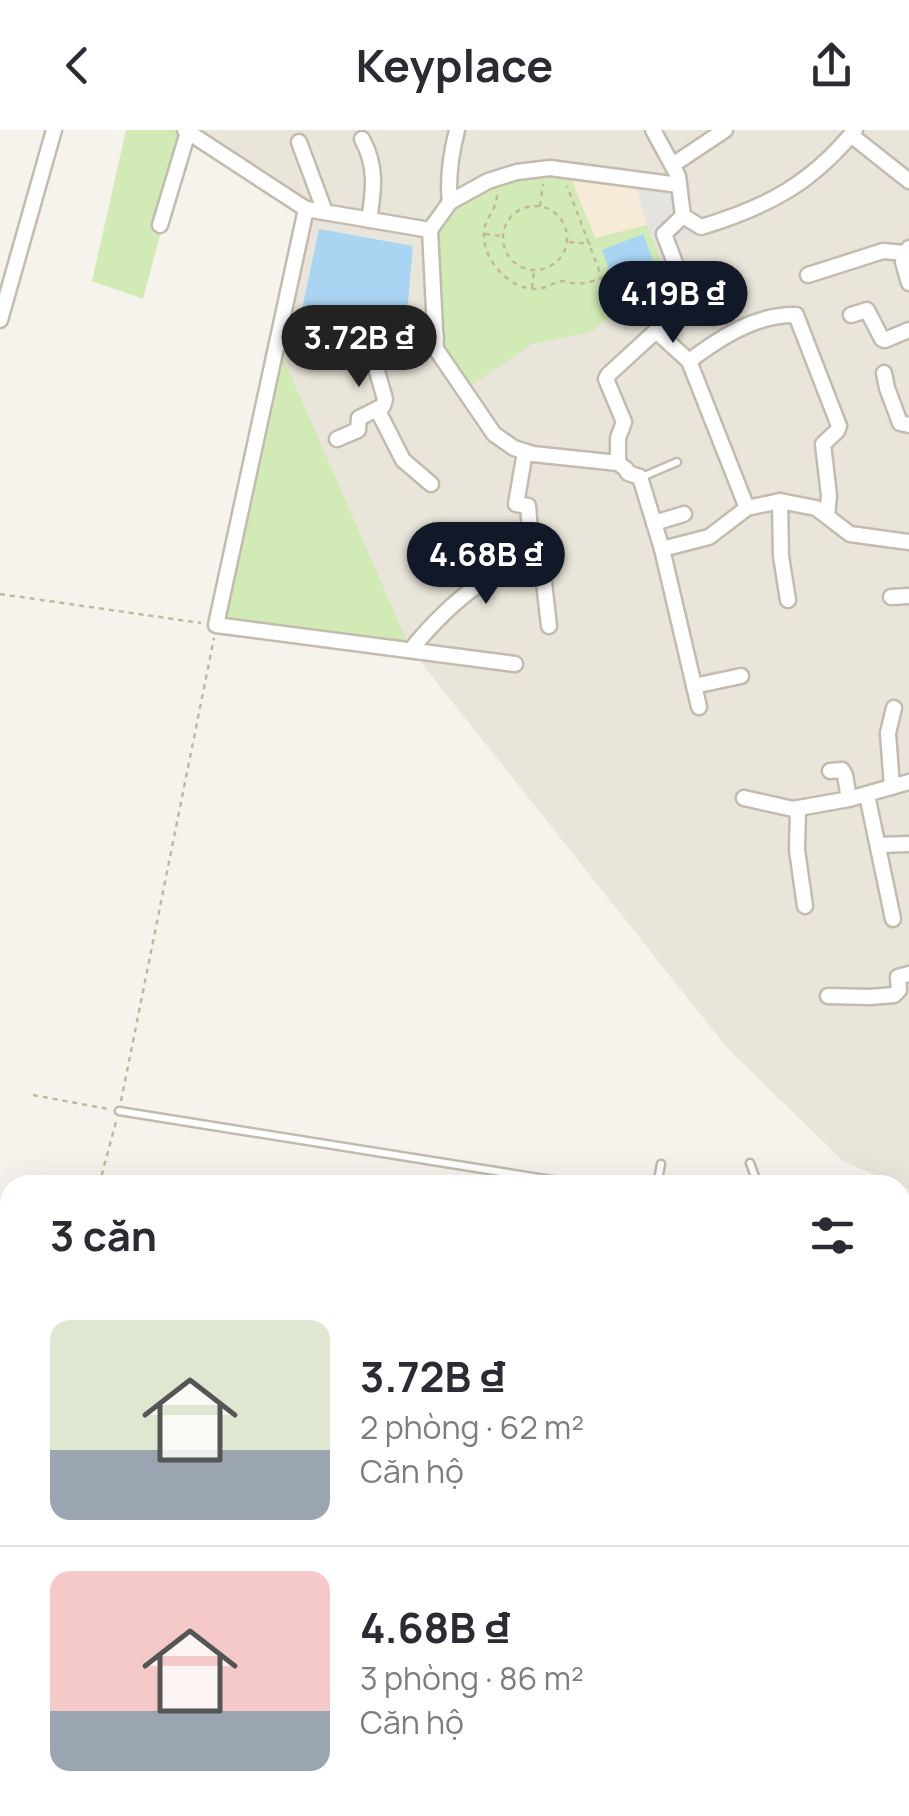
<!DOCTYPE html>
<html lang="vi">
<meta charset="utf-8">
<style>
body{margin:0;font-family:Manrope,sans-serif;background:#f7f7f7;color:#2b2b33;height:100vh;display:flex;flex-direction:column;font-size:38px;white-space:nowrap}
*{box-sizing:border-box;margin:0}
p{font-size:32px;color:#7c7c81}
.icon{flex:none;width:55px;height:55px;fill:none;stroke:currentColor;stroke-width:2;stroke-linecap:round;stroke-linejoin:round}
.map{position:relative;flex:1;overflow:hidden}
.panel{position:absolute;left:0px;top:1045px;width:910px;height:642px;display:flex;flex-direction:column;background:#fff;border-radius:30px 30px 0 0;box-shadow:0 10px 40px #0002}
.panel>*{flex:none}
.price{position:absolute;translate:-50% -85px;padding:0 22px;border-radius:35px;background:#111827;color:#fff;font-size:32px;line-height:65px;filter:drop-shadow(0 2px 5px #0008)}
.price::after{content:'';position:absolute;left:50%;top:60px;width:30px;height:22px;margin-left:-15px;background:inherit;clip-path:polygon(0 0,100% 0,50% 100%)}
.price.on{background:#222;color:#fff}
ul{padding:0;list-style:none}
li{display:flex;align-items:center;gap:30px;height:250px;padding:0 50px}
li+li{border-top:2px solid #e1e1e2}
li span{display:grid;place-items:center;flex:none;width:280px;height:200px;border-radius:20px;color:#555}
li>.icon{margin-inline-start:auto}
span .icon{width:120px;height:120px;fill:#fffc;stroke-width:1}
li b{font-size:42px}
h2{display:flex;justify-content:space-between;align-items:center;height:120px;padding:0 50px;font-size:42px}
header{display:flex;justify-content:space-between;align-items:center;height:130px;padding:0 50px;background:#fff;font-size:45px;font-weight:700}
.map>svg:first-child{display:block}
.residential{fill:#eae5da}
.commercial{fill:#f7ead8}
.green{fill:#d2eab5}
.parking{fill:#e5e3e0}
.water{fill:#a9d4f2}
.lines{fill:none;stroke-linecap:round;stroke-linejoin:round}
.service-casing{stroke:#c2bbae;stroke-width:11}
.minor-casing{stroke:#c2bbae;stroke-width:19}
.path{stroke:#c4b79f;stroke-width:2.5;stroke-dasharray:5 5;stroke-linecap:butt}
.service{stroke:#fff;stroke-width:6}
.minor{stroke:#fff;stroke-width:14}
</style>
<header><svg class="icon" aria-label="back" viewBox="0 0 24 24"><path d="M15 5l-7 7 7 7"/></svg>Keyplace<svg class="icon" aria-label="share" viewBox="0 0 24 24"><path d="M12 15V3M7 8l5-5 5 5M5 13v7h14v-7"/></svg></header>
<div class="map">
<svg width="909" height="1686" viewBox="0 0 909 1686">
<rect width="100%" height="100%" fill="#f6f3ec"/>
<!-- residential -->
<polygon class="residential" points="188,0 909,0 909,1059 843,1031 728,919 411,520 277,213 306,79"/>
<!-- commercial -->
<polygon class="commercial" points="568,41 636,56 647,95 595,108"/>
<!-- green -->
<g class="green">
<polygon points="126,0 188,0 143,169 92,151"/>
<polygon points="568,41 595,108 647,95 671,157 622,177 591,202 532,214 464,260 436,219 430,100 450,72 488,51"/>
<polygon points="277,213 411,520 216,495"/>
<polygon points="0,1470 10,1472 10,1678 28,1678 17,1686 0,1686"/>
<polygon points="424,1678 862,1678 896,1686 486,1686"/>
</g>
<!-- parking -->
<polygon class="parking" points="636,56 671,61 687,84 695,107 672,113 681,137 665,142 647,95"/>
<!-- water -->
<g class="water">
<polygon points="319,99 413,116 405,206 296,208"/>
<polygon points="643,104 661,151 621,172 602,120"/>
</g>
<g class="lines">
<!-- service casing -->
<g class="service-casing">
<g id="service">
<polyline points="642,347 677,332"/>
<polyline points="119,981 583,1055"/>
<polyline points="750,1033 758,1055"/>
<polyline points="657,1055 661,1034"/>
<polyline points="900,1095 909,1096"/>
</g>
</g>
<!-- minor casing -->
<g class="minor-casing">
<g id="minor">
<polyline points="185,0 306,79 430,100 450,72 488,51 517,42 550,38 679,55"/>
<polyline points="653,0 678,46 683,86"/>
<polyline points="851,5 909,51"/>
<path d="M 362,9 C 377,36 374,60 369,90"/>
<polyline points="299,12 325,82"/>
<polyline points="674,34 725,0"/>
<path d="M 450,72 C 447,48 451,24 457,0"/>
<polyline points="306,79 216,495 515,534"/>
<path d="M 683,86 L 701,97 C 767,77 811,54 855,0"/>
<polyline points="160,95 188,2"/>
<polyline points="430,100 436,219 494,304 514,318 533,324 618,333 626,339 628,343 640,347 662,419 699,577"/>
<polyline points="909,118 903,132 909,153"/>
<polyline points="808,145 883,121 905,123"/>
<polyline points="851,185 867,180 882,209 885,210 909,200"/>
<polyline points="0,190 54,0"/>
<polyline points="656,201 689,231 747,378"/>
<polyline points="277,213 372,216 436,207"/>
<path d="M 689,231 C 720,208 756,184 796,185 L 839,296 L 837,301 L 823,314 L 829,366 L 827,386"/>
<polyline points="884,243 887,258 900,293 909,295"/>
<polyline points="377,279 403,330 431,354"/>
<polyline points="337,309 358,300 359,288 383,276 385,269 372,224 372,216"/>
<polyline points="525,322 516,374 528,376 533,437"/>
<polyline points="618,333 618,308 624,292 606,249 608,245 656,201 681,184 687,176 686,162 664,104 683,86"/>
<polyline points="780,371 781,426 788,470"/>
<polyline points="654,393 684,384"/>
<polyline points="662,419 709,407 747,378 780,371 816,378 850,404 909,412"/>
<polyline points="891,467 909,466"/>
<path d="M 411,520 C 432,492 506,414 543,444 L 549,496"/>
<polyline points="694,556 741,546"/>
<polyline points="830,641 842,640 845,645 849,669"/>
<polyline points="892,657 888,603 894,578"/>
<polyline points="867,665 893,789"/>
<polyline points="744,668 793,679 849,669 909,652"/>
<polyline points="798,678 797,720 805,776"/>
<polyline points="878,715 909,714"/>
<polyline points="828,866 870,867 894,865 899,860 898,847 909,844"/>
</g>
</g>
<!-- path -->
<g class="path">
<path d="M 497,65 C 497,79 485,88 484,102 C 482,128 506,156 532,159 C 546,160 552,152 563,151 C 565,151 568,153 571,153 C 582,155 591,152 602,148 L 567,56"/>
<polyline points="540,76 543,54"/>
<circle cx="535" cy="108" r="32"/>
<polyline points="485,104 502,106"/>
<polyline points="569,112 591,114"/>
<polyline points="532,158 534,141"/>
<polyline points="0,464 201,493"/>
<polyline points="33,965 108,979"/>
<polyline points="121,971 214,508"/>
<polyline points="99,1055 117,988"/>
</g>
<!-- service -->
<use href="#service" class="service"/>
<!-- minor -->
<use href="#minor" class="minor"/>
</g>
</svg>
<b class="price" style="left:673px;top:216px">4.19B ₫</b>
<b class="price on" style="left:359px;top:260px">3.72B ₫</b>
<b class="price" style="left:486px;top:477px">4.68B ₫</b>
<section class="panel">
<h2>3 căn<svg class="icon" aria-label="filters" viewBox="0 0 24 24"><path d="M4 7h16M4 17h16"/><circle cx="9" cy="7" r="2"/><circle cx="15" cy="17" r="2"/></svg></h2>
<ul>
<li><span style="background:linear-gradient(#dfe7d0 65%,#9aa5b1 0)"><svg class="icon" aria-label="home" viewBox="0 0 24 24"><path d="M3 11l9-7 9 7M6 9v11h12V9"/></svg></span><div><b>3.72B ₫</b><p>2 phòng · 62 m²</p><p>Căn hộ</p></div></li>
<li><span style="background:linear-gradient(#f6c9c9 70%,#9aa5b1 0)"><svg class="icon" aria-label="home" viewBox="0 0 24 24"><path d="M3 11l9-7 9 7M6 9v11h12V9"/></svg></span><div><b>4.68B ₫</b><p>3 phòng · 86 m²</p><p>Căn hộ</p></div></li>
</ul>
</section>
</div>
